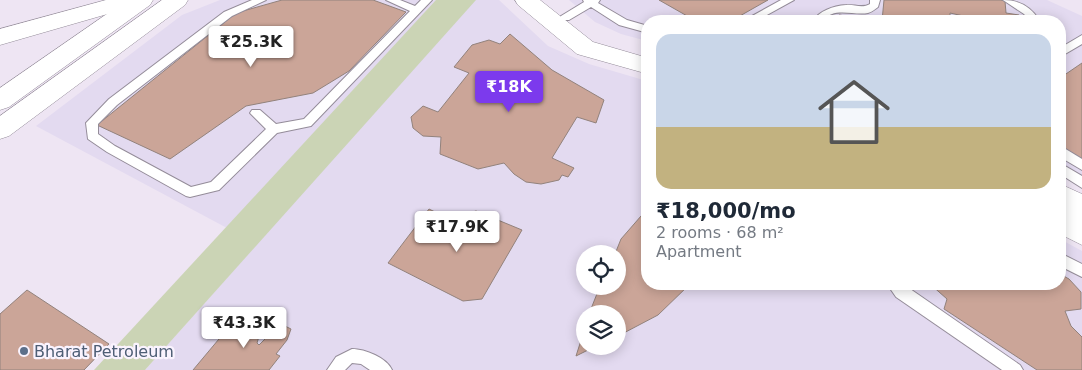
<!DOCTYPE html>
<meta charset="utf-8">
<style>
body{margin:0;font-family:"DejaVu Sans",sans-serif;background:#f2f2f3;color:#1f2937;height:100vh;display:flex;flex-direction:column;font-size:19px;white-space:nowrap}
*{box-sizing:border-box;margin:0}
p{font-size:16px;color:#747a83}
.icon{flex:none;width:28px;height:28px;fill:none;stroke:currentColor;stroke-width:2;stroke-linecap:round;stroke-linejoin:round}
.map{position:relative;flex:1;overflow:hidden}
.side{position:absolute;left:641px;top:15px;width:425px;height:275px;display:flex;flex-direction:column;background:#fff;border-radius:20px;box-shadow:0 2px 12px #0003}
.side>*{flex:none}
.fabs{position:absolute;left:576px;top:245px;display:grid;gap:10px}
.fabs a{display:grid;place-items:center;width:50px;height:50px;border-radius:50%;background:#fff;box-shadow:0 2px 12px #0003;font-size:25px}
.price{position:absolute;translate:-50% -42px;padding:0 11px;border-radius:5px;background:#fff;color:#222;font-size:16px;line-height:32px;filter:drop-shadow(0 1px 2px #0008)}
.price::after{content:'';position:absolute;left:50%;top:30px;width:15px;height:11px;margin-left:-8px;background:inherit;clip-path:polygon(0 0,100% 0,50% 100%)}
.price.on{background:#7c3aed;color:#fff}
ul{padding:0;list-style:none}
li{display:grid;align-content:center;gap:10px;height:265px;padding:0 15px}
li span{display:grid;place-items:center;height:155px;border-radius:15px;color:#555}
li>.icon{margin-inline-start:auto}
span .icon{width:90px;height:90px;fill:#fffc;stroke-width:1}
li b{font-size:21px}
.map>svg:first-child{display:block}
.commercial{fill:#e3daf0;fill-rule:evenodd}
.green{fill:#cbd4b5}
.building{fill:#cba598;stroke:#92827c}
.lines{fill:none;stroke-linecap:round;stroke-linejoin:round}
.service-casing{stroke:#948c99;stroke-width:2}
.tertiary-casing{stroke:#948c99;stroke-width:1}
.secondary-casing{stroke:#948c99;stroke-width:1}
.service{fill:#fff;fill-rule:evenodd}
.tertiary{fill:#fff;fill-rule:evenodd}
.secondary{fill:#fff;fill-rule:evenodd}
.service-dot{fill:#5c6f8a;stroke:#faf3fe;stroke-width:2}
.labels{text-anchor:middle;stroke-width:4.5;stroke-linejoin:round;paint-order:stroke}
.service-label{font-size:16px;fill:#4e5e75;stroke:#faf3fe;text-anchor:start}
</style>
<div class="map">
<svg width="1082" height="370" viewBox="0 0 1082 370">
<rect width="100%" height="100%" fill="#eee5f3"/>
<!-- commercial -->
<g class="commercial">
<path d="M 220,0 L 499,0 L 548,46 L 589,64 L 647,81 L 648,284 L 1060,284 L 1060,239 L 1082,251 L 1082,370 L 145,370 L 257,244 L 36,126 L 182,15 ZM 585,254 L 618,254 L 618,286 L 585,286 ZM 585,314 L 618,314 L 618,346 L 585,346 Z"/>
<polygon points="569,0 1047,0 1082,16 1082,187 1060,176 1060,21 648,21 647,41 621,34 595,22"/>
</g>
<!-- green -->
<polygon class="green" points="436,0 476,0 145,370 94,370"/>
<!-- building -->
<g class="building">
<polygon points="282,0 373,0 406,12 349,71 313,93 246,106 170,159 97,125 236,13"/>
<polygon points="659,0 768,0 731,21 696,21"/>
<polygon points="884,0 1000,0 1005,1 1006,13 1019,15 1019,21 977,21 977,19 950,13 950,21 882,21"/>
<polygon points="839,15 853,17 852,21 838,21"/>
<polygon points="510,34 552,70 604,100 596,123 577,117 552,158 574,168 568,177 562,175 559,180 541,184 526,182 514,174 504,163 478,169 440,154 441,137 423,136 413,128 411,117 423,106 438,112 469,73 454,67 472,45 489,40 500,44"/>
<polygon points="1082,63 1082,164 1060,149 1060,78"/>
<polygon points="648,208 648,284 690,284 658,315 618,336 618,314 589,314 600,286 618,286 618,254 615,254 621,239"/>
<polygon points="429,209 449,219 476,211 522,230 482,299 463,301 388,263"/>
<polygon points="1060,274 1069,279 1081,292 1081,309 1065,311 1071,326 1082,337 1082,370 1037,370 944,309 947,299 930,284 1060,284"/>
<polygon points="27,290 109,344 84,370 0,370 0,314"/>
<polygon points="243,320 256,323 260,333 257,343 259,345 267,337 273,338 280,328 285,326 291,329 287,340 276,354 280,356 269,370 193,370 224,333 234,323"/>
<polygon points="585,328 585,346 596,346 576,356"/>
</g>
<g class="lines">
<!-- service casing -->
<g class="service-casing">
<g id="service">
<polygon points="252,0 266,0 232,16 117,105 98,124 98,134 115,146 191,187 211,182 266,129 250,113 252,110 260,110 276,124 304,119 410,11 386,0 400,0 415,6 421,0 432,0 311,126 277,133 219,190 190,197 186,196 107,152 88,139 86,123 109,99 224,12"/>
<polygon points="583,0 600,0 598,3 627,20 648,26 648,33 619,25 591,7 569,20 561,20 561,16 584,2"/>
<polygon points="781,0 794,0 756,21 743,21"/>
<path d="M 870,0 L 880,0 L 878,7 C 875,9 872,12 868,13 C 854,16 833,6 823,21 L 813,21 C 819,11 833,6 846,5 C 854,4 862,9 870,4 Z"/>
<path d="M 1003,0 C 1020,0 1031,7 1040,21 L 1030,21 L 1024,14 Z"/>
<polygon points="1082,35 1082,44 1060,57 1060,48"/>
<polygon points="1064,148 1082,159 1082,170 1060,157 1060,150"/>
<polygon points="1060,163 1082,176 1082,188 1060,174"/>
<polygon points="1060,253 1082,264 1082,277 1060,266"/>
<polygon points="887,284 903,284 1020,365 1023,370 1002,370 896,297"/>
<path d="M 352,349 C 365,349 387,358 392,370 L 370,370 L 361,364 L 352,363 L 345,370 L 327,370 L 336,357 Z"/>
</g>
</g>
<!-- tertiary casing -->
<g class="tertiary-casing">
<g id="tertiary">
<polygon points="106,0 145,0 147,3 144,8 111,13 0,45 0,29"/>
<polygon points="515,0 540,0 593,42 648,58 648,74 577,54 518,5"/>
<polygon points="1060,184 1082,194 1082,245 1060,234"/>
</g>
</g>
<!-- secondary casing -->
<g class="secondary-casing">
<g id="secondary">
<polygon points="127,0 153,0 150,5 9,107 0,110 0,88"/>
<polygon points="162,0 188,0 185,5 9,136 0,139 0,116"/>
</g>
</g>
<!-- service -->
<use href="#service" class="service"/>
<!-- tertiary -->
<use href="#tertiary" class="tertiary"/>
<!-- secondary -->
<use href="#secondary" class="secondary"/>
</g>
<!-- markers -->
<circle class="service-dot" cx="24" cy="351" r="5"/>
<g class="labels">
<!-- service labels -->
<g class="service-label">
<text x="34" y="357">Bharat Petroleum</text>
</g>
</g>
</svg>
<div class="fabs">
<a><svg class="icon" aria-label="locate" viewBox="0 0 24 24"><circle cx="12" cy="12" r="6"/><path d="M12 2v4M12 18v4M2 12h4M18 12h4"/></svg></a>
<a><svg class="icon" aria-label="layers" viewBox="0 0 24 24"><path d="M12 4l9 5-9 5-9-5zM3 14l9 5 9-5"/></svg></a>
</div>
<b class="price" style="left:251px;top:68px">₹25.3K</b>
<b class="price on" style="left:509px;top:113px">₹18K</b>
<b class="price" style="left:457px;top:253px">₹17.9K</b>
<b class="price" style="left:244px;top:349px">₹43.3K</b>
<section class="side">
<ul>
<li><span style="background:linear-gradient(#c9d6e8 60%,#c2b280 0)"><svg class="icon" aria-label="home" viewBox="0 0 24 24"><path d="M3 11l9-7 9 7M6 9v11h12V9"/></svg></span><div><b>₹18,000/mo</b><p>2 rooms · 68 m²</p><p>Apartment</p></div></li>
</ul>
</section>
</div>
